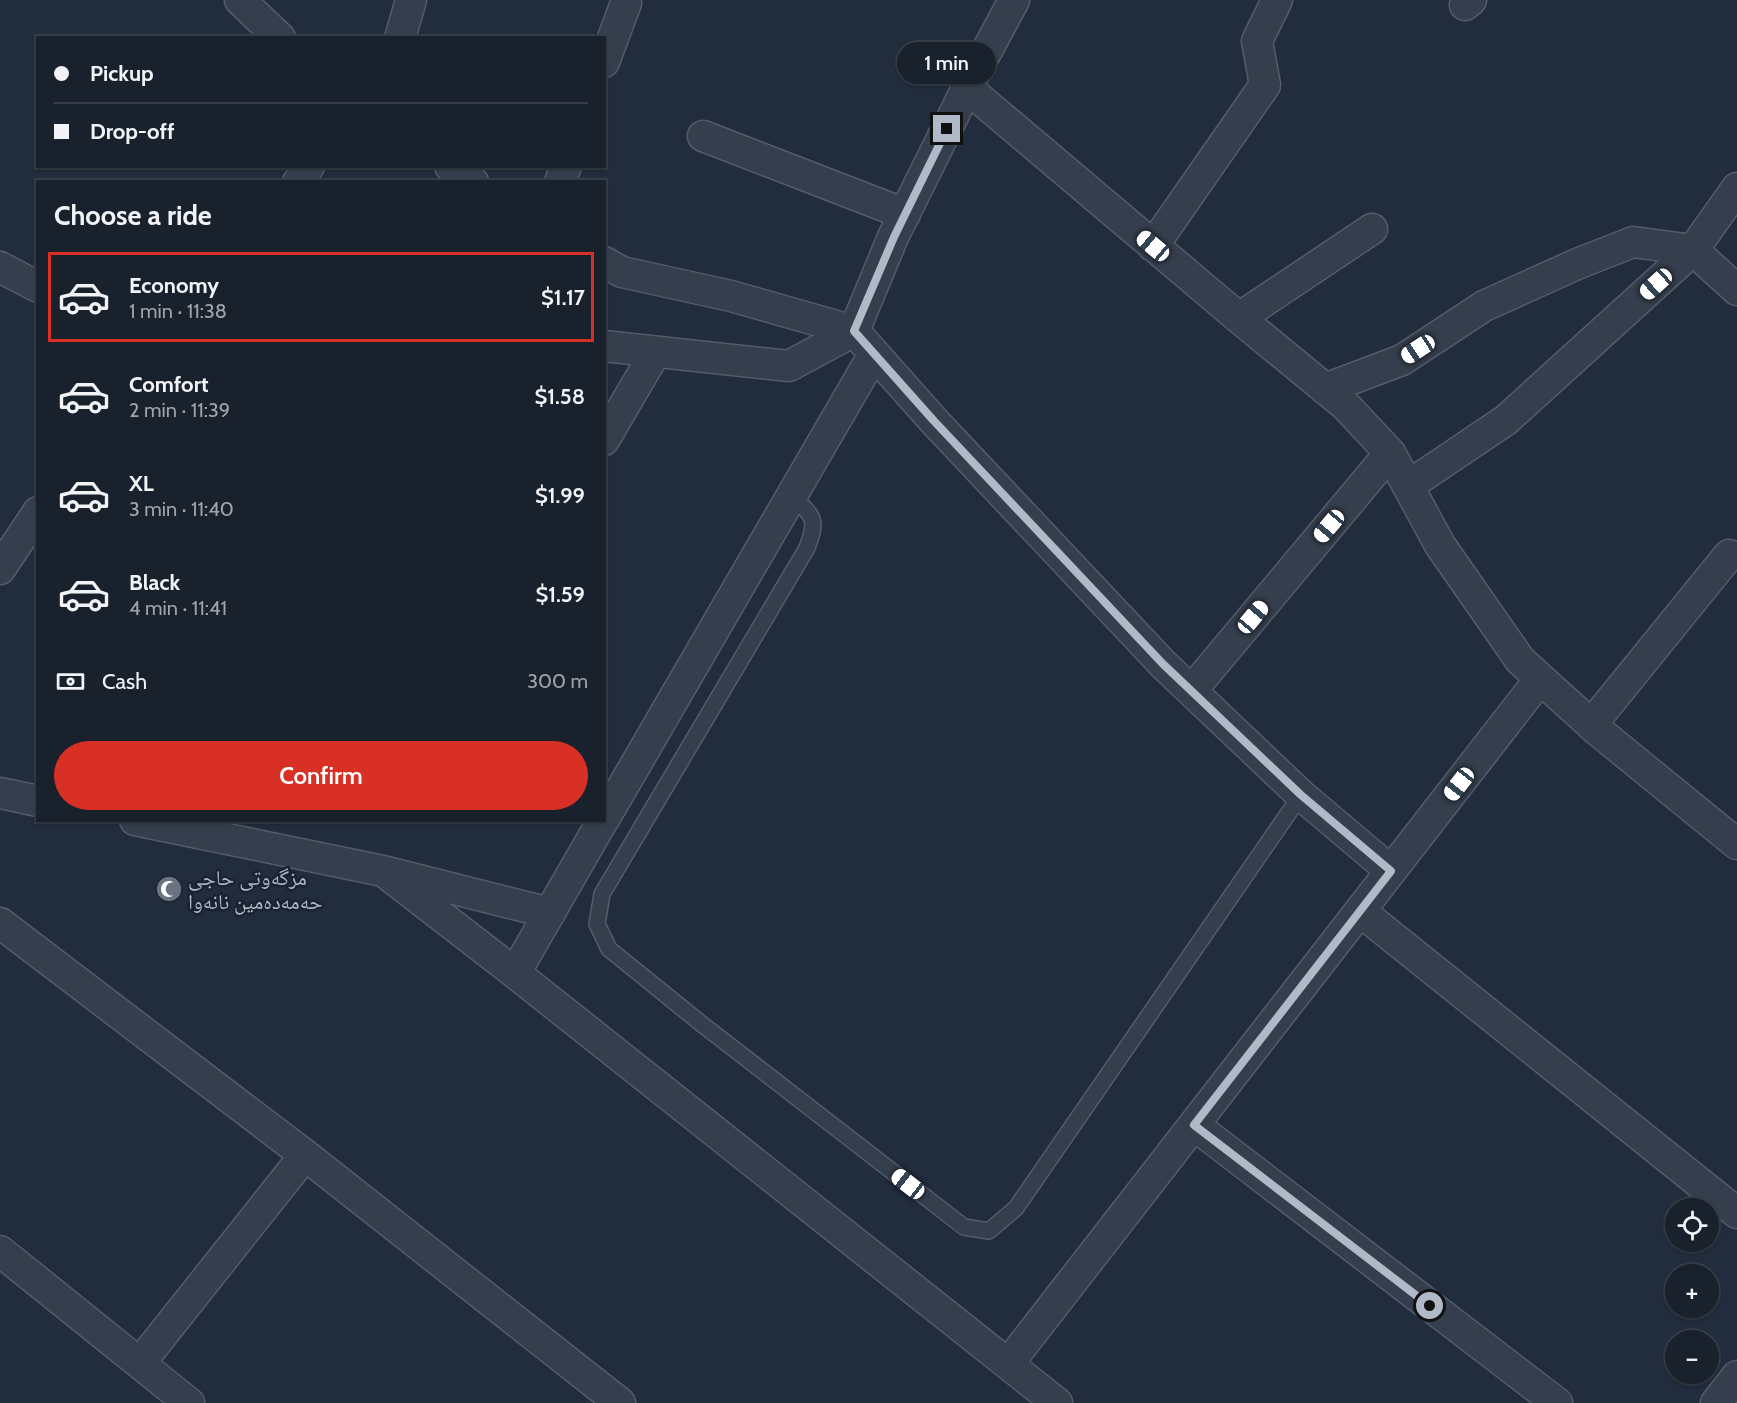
<!DOCTYPE html>
<html lang="en">
<head>
<meta charset="utf-8">
<style>
	body { margin:0; font-family:Cabin,"Noto Naskh Arabic",sans-serif; background:#222935; color:#f1f3f6; height:100vh; display:flex; flex-direction:column; font-size:22px; white-space:nowrap }
	* { box-sizing:border-box; margin:0 }
	p { font-size:20px; color:#9fa3aa }
	.icon { flex:none; width:33px; height:33px; fill:none; stroke:currentColor; stroke-width:2; stroke-linecap:round; stroke-linejoin:round }
	.map { position:relative; flex:1; overflow:hidden }
	.panel { position:absolute; left:36px; top:180px; width:570px; height:642px; display:flex; flex-direction:column; background:#19212d; border-radius:0px; box-shadow:0 2px 4px #0004,0 0 0 2px #373e49 }
	.panel>* { flex:none }
	.top-card { position:absolute; left:36px; top:36px; width:570px; height:132px; border-radius:0px; box-shadow:0 2px 4px #0004,0 0 0 2px #373e49; display:grid; align-content:center; height:132px; padding:0 18px; background:#19212d }
	.buttons { position:absolute; left:1665px; top:1198px; display:grid; gap:12px }
	.buttons a { display:grid; place-items:center; width:54px; height:54px; border-radius:50%; background:#19212d; box-shadow:0 2px 4px #0004,0 0 0 2px #373e49; font-size:30px }
	.end { position:absolute; width:27px; height:27px; margin:-14px; border:8px solid #b0b9c8; background:#111; box-shadow:0 0 0 3px #111 }
	.from { border-radius:50% }
	.bubble { position:absolute; height:42px; border-radius:21px; background:#19212d; box-shadow:0 2px 4px #0004,0 0 0 2px #373e49; font-size:20px; font-weight:600; line-height:42px; text-align:center }
	.car { position:absolute; width:18px; height:36px; margin:-18px -9px; border-radius:8px; box-shadow:0 0 4px 2px #0007; background:linear-gradient(#fff 24%,#345 0 40%,#fff 0 76%,#345 0 86%,#fff 0) }
	.top-card b { display:flex; align-items:center; gap:21px; height:57px; font-size:22px }
	.top-card b+b { border-top:2px solid #373e49 }
	.top-card i { width:15px; height:15px; background:#f1f3f6 }
	ul { padding:0; list-style:none }
	li { display:flex; align-items:center; gap:18px; height:90px; margin:0 12px 9px; padding:0 6px; border:3px solid transparent; border-radius:0px }
	li div { flex:1 }
	li b { display:block; font-size:22px }
	li em { font-style:normal; font-weight:600 }
	li.selected { border-color:#d93025 }
	li>.icon { width:54px; height:54px; stroke-width:1.5 }
	h2 { padding:0 18px; font-size:27px; line-height:72px }
	.pay { display:flex; align-items:center; gap:15px; height:66px; padding:0 18px; font-size:22px }
	.pay p { margin-inline-start:auto }
	.cta { display:flex; gap:12px; margin-top:auto; padding:12px 18px }
	.cta a { flex:1; height:69px; border-radius:36px; background:#d93025; color:#fff; font-size:24px; font-weight:600; line-height:69px; text-align:center }
	.map>svg:first-child { display:block }
	.lines { fill:none; stroke-linecap:round; stroke-linejoin:round }
	.lane-casing { stroke:#535c6a; stroke-width:18 }
	.street-casing { stroke:#535c6a; stroke-width:33 }
	.lane { stroke:#353e4c; stroke-width:15 }
	.street { stroke:#353e4c; stroke-width:30 }
	.route { stroke:#b0b9c8; stroke-width:8 }
	.labels { text-anchor:middle; dominant-baseline:central; stroke-width:5; stroke-linejoin:round; paint-order:stroke }
	.poi-label { font-size:21px; fill:#b0b9c8; stroke:#1a2331; text-anchor:start }
</style>
</head>
<body>
<div class="map">
<svg width="1737" height="1403" viewBox="0 0 1737 1403">
	<rect width="100%" height="100%" fill="#212c3c"/>
	<g class="lines">
		<!-- lane casing -->
		<g class="lane-casing">
			<path id="lane" d="M 792,496 C 814,517 818,518 807,548 L 602,894 L 597,924 L 609,949 L 703,1025 L 964,1227 L 989,1231 L 1016,1208 L 1301,795"/>
		</g>
		<!-- street casing -->
		<g class="street-casing">
			<path id="street" d="M 240,0 L 280,38
				M 1465,5 L 1471,0
				M 400,38 L 411,0
				M 604,62 L 626,3
				M 967,88 L 1239,318 L 1345,405 L 1390,453 L 1440,545 L 1520,660 L 1597,730 L 1737,844
				M 703,136 L 905,214
				M 450,166 L 473,182
				M 298,182 L 309,166
				M 560,182 L 566,166
				M 1153,246 L 1265,85 L 1257,41 L 1277,0
				M 604,262 L 622,272 L 731,296 L 854,331 L 934,421 L 1163,664 L 1301,795 L 1391,871
				M 0,267 L 38,287
				M 1239,318 L 1372,229
				M 604,346 L 789,366 L 854,331 L 893,237 L 967,88 L 1014,0
				M 1325,389 L 1402,360 L 1484,306 L 1577,264 L 1633,242 L 1693,250 L 1737,290
				M 604,440 L 655,353
				M 1408,486 L 1506,420 L 1693,250 L 1737,188
				M 0,569 L 38,512
				M 1192,690 L 1390,453
				M 1591,725 L 1729,555
				M 0,793 L 38,801
				M 604,819 L 874,354
				M 135,820 L 383,871 L 550,913
				M 383,871 L 515,973 L 1057,1403
				M 1360,911 L 1737,1213
				M 0,923 L 305,1155 L 620,1403
				M 515,973 L 603,820
				M 1194,1125 L 1557,1403
				M 0,1251 L 189,1403
				M 140,1363 L 305,1155
				M 1008,1364 L 1540,679
				M 1716,1403 L 1737,1376"/>
		</g>
		<!-- lane -->
		<use href="#lane" class="lane"/>
		<!-- street -->
		<use href="#street" class="street"/>
	</g>
	<g class="lines">
		<!-- route -->
		<path class="route" d="M 947,129 L 894,237 L 854,331 L 934,421 L 1163,664 L 1301,795 L 1391,871 L 1194,1125 L 1430,1306"/>
	</g>
	<!-- icons -->
	<defs>
		<g id="mosque-disc" transform="scale(1.35)"><circle r="9.5" fill="#6b7280" stroke="#1a2331"/><path d="M3.5-4.9A6 6 0 1 0 3.5 4.9A5 5 0 1 1 3.5-4.9Z" fill="#fff"/></g>
	</defs>
	<g fill-rule="evenodd">
		<use href="#mosque-disc" x="169" y="889"/>
	</g>
	<g class="labels">
		<!-- poi labels -->
		<g class="poi-label">
			<text x="188" y="877">مزگەوتی حاجی<tspan x="188" dy="24">حەمەدەمین نانەوا</tspan></text>
		</g>
	</g>
</svg>
<div class="buttons">
<a><svg class="icon" aria-label="locate" viewBox="0 0 24 24"><circle cx="12" cy="12" r="6"/><path d="M12 2v4M12 18v4M2 12h4M18 12h4"/></svg></a>
<a>+</a>
<a>−</a>
</div>
<i class="end from" style="left:1430px;top:1306px"></i>
<i class="end" style="left:947px;top:129px"></i>
<div class="bubble" style="left:897px;top:42px;width:99px">1 min</div>
<i class="car" style="left:1153px;top:246px;rotate:310deg"></i>
<i class="car" style="left:1656px;top:284px;rotate:228deg"></i>
<i class="car" style="left:1418px;top:349px;rotate:237deg"></i>
<i class="car" style="left:1329px;top:526px;rotate:220deg"></i>
<i class="car" style="left:1253px;top:617px;rotate:40deg"></i>
<i class="car" style="left:1459px;top:784px;rotate:218deg"></i>
<i class="car" style="left:908px;top:1184px;rotate:308deg"></i>
<div class="top-card">
<b><i class="from"></i>Pickup</b>
<b><i></i>Drop-off</b>
</div>
<section class="panel">
<h2>Choose a ride</h2>
<ul>
<li class="selected"><svg class="icon" aria-label="car" viewBox="0 0 24 24"><path d="M5 17H2v-5l4-1 3-4h7l3 4 3 1v5h-3M9 17h6M6 11h13"/><circle cx="7" cy="17" r="2"/><circle cx="17" cy="17" r="2"/></svg><div><b>Economy</b><p>1 min · 11:38</p></div><em>$1.17</em></li>
<li><svg class="icon" aria-label="car" viewBox="0 0 24 24"><path d="M5 17H2v-5l4-1 3-4h7l3 4 3 1v5h-3M9 17h6M6 11h13"/><circle cx="7" cy="17" r="2"/><circle cx="17" cy="17" r="2"/></svg><div><b>Comfort</b><p>2 min · 11:39</p></div><em>$1.58</em></li>
<li><svg class="icon" aria-label="car" viewBox="0 0 24 24"><path d="M5 17H2v-5l4-1 3-4h7l3 4 3 1v5h-3M9 17h6M6 11h13"/><circle cx="7" cy="17" r="2"/><circle cx="17" cy="17" r="2"/></svg><div><b>XL</b><p>3 min · 11:40</p></div><em>$1.99</em></li>
<li><svg class="icon" aria-label="car" viewBox="0 0 24 24"><path d="M5 17H2v-5l4-1 3-4h7l3 4 3 1v5h-3M9 17h6M6 11h13"/><circle cx="7" cy="17" r="2"/><circle cx="17" cy="17" r="2"/></svg><div><b>Black</b><p>4 min · 11:41</p></div><em>$1.59</em></li>
</ul>
<div class="pay"><svg class="icon" aria-label="cash" viewBox="0 0 24 24"><path d="M3 7h18v10H3z"/><circle cx="12" cy="12" r="2"/></svg>Cash<p>300 m</p></div>
<div class="cta"><a>Confirm</a></div>
</section>
</div>
</body>
</html>
